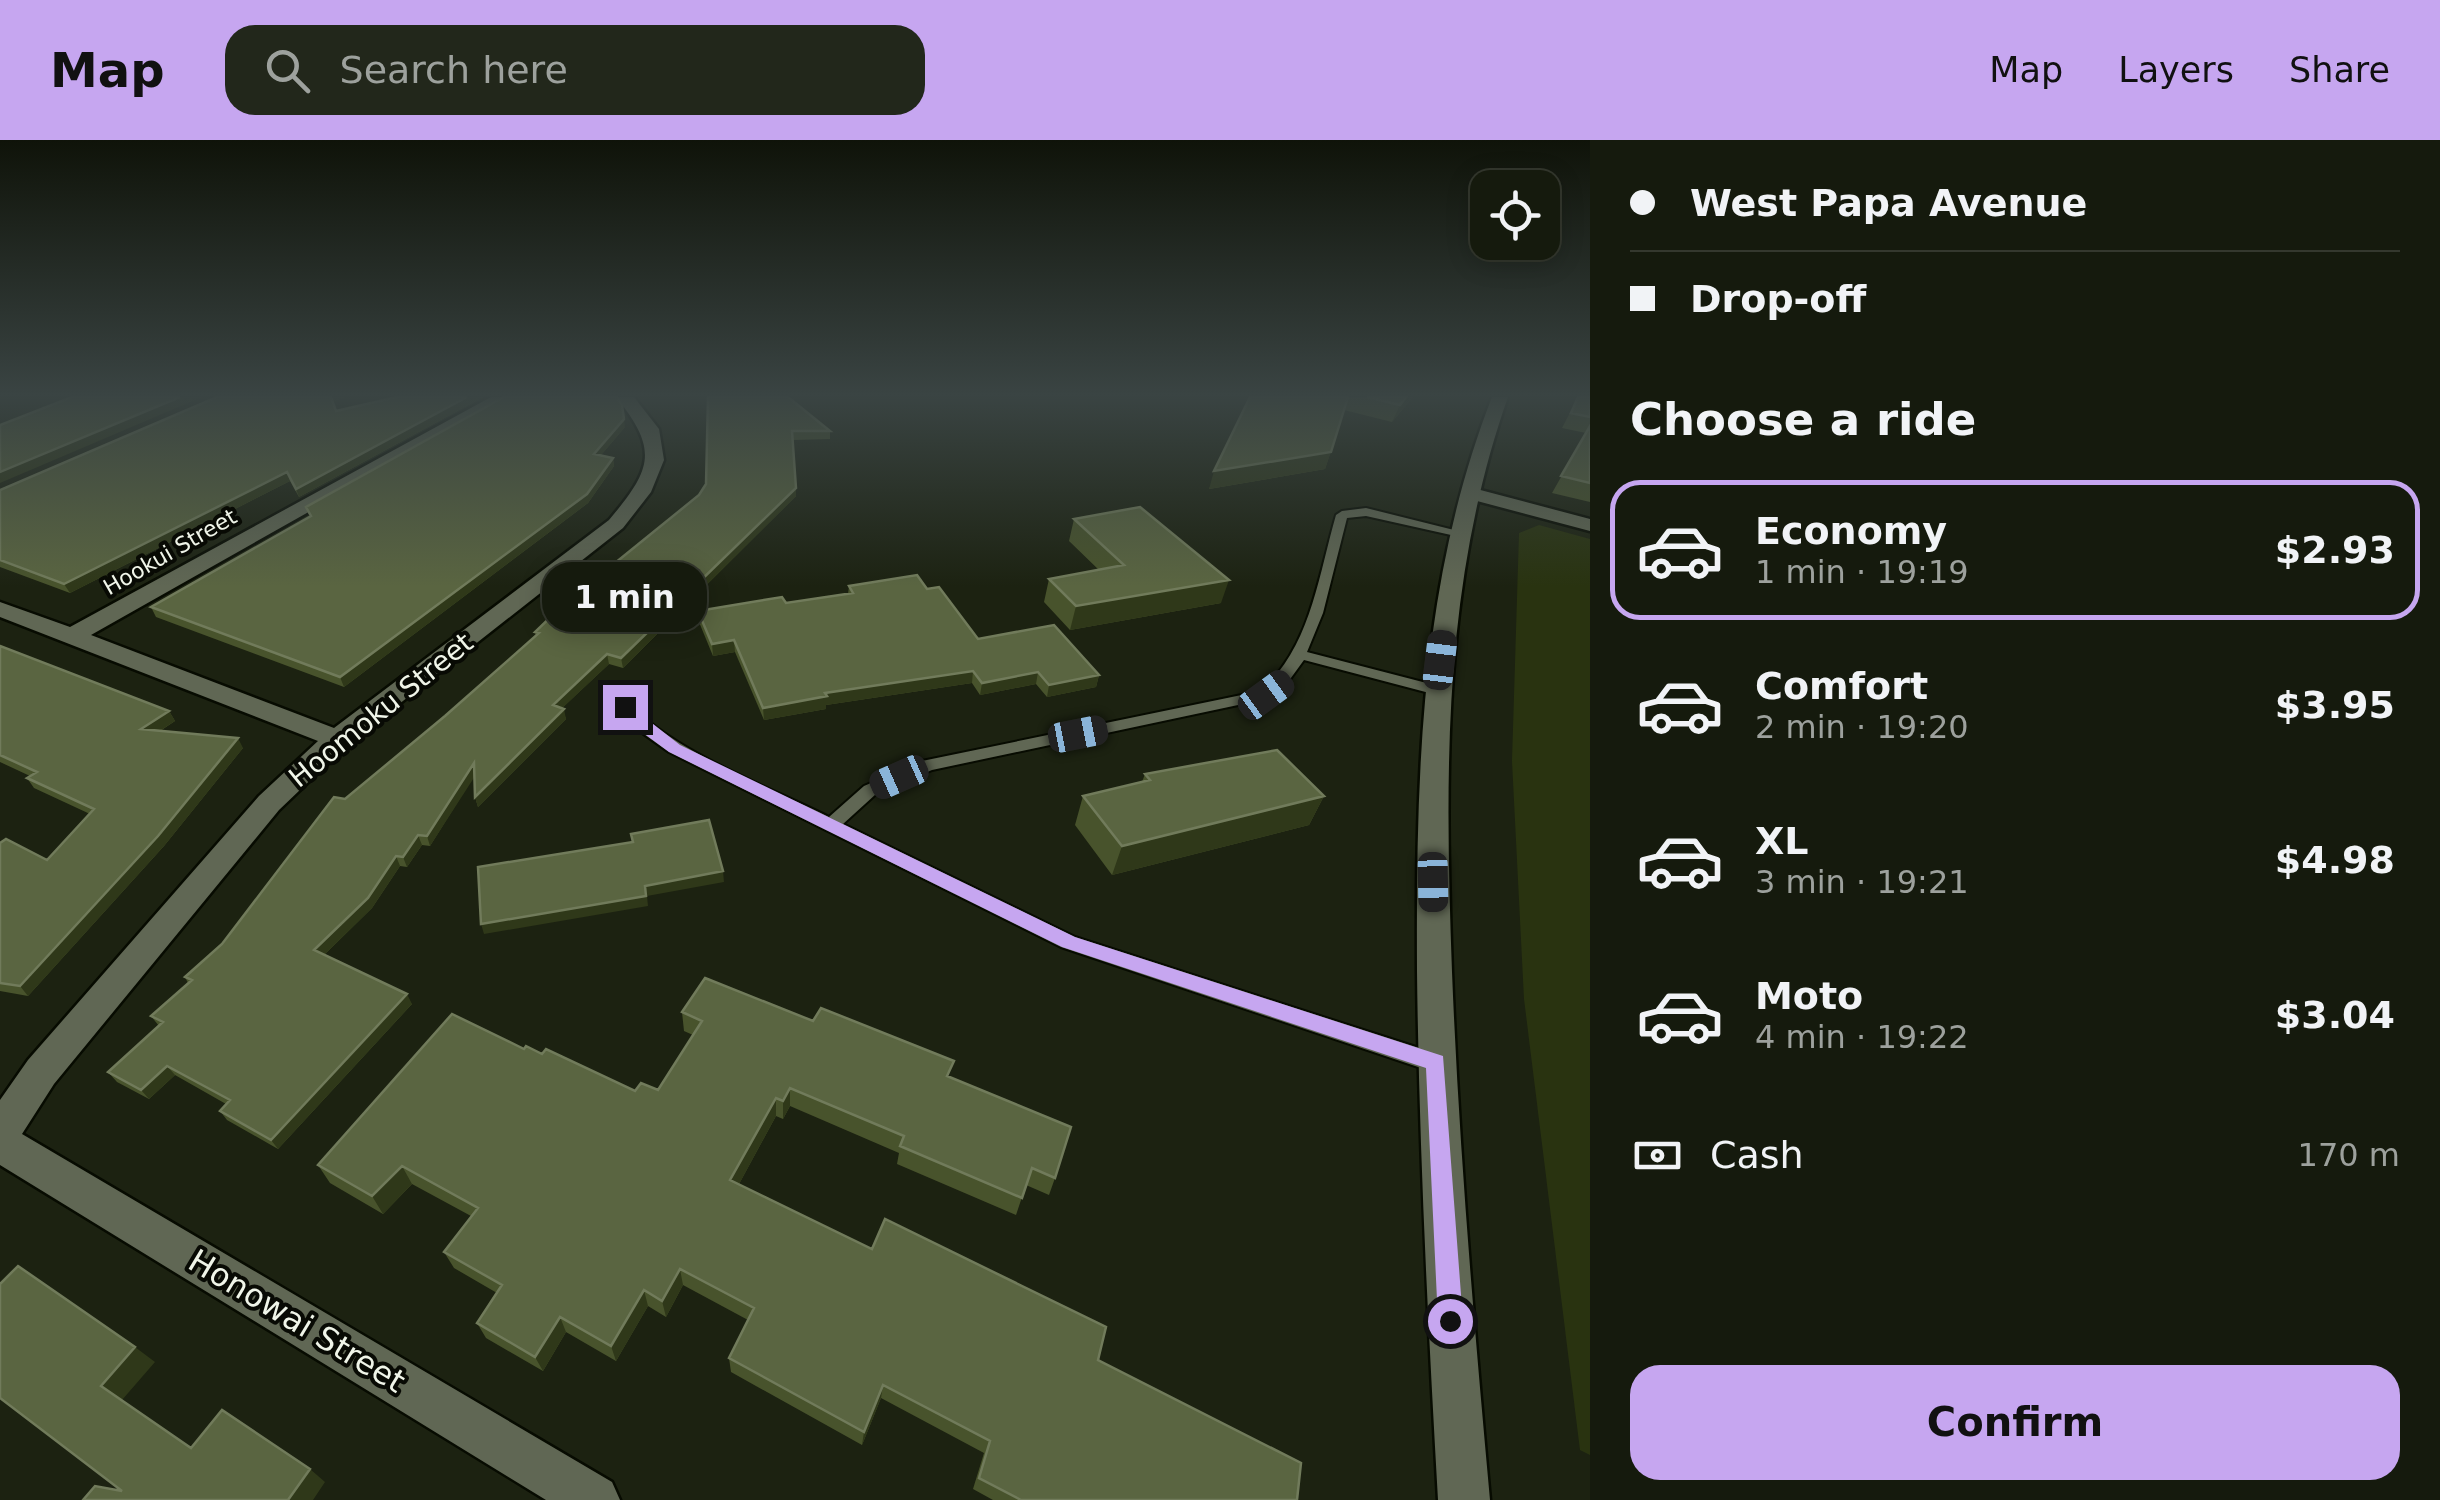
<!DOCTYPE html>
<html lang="en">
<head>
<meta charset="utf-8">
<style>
	body { margin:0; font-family:"DejaVu Sans",sans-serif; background:#22271b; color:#f1f3f6; height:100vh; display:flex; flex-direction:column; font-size:38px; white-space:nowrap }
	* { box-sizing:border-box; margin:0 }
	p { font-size:32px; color:#9da19d }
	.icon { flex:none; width:55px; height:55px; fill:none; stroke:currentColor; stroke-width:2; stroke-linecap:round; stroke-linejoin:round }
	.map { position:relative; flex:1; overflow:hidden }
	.sheet { display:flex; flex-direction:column; background:#151a0d; width:850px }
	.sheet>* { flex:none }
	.top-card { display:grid; align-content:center; height:220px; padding:0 40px; background:#151a0d }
	.buttons { position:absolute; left:1470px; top:30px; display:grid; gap:20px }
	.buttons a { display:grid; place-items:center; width:90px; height:90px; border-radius:20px; background:#151a0d; box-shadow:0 5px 25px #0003,0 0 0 2px #34382e; font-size:50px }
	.end { position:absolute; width:45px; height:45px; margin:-22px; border:12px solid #c6a6f0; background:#111; box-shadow:0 0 0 5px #111 }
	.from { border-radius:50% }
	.bubble { position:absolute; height:70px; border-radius:30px; background:#151a0d; box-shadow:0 5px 25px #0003,0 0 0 2px #34382e; font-size:32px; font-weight:800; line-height:70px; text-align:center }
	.car { position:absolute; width:30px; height:60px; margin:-30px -15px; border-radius:12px; box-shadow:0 0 8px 2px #0007; background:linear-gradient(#222 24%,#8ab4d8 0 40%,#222 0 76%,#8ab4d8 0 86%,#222 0) }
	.top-card b { display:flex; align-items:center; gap:35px; height:95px; font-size:38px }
	.top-card b+b { border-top:2px solid #34382e }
	.top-card i { width:25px; height:25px; background:#f1f3f6 }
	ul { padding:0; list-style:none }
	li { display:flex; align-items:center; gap:30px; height:140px; margin:0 20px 15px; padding:0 20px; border:5px solid transparent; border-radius:30px }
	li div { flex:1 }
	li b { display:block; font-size:38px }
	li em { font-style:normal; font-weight:800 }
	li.active { border-color:#c6a6f0 }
	li>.icon { width:90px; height:90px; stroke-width:1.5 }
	h2 { padding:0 40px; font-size:45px; line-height:120px }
	.pay { display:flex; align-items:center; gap:25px; height:110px; padding:0 40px; font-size:38px }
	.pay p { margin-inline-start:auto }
	.cta { display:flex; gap:20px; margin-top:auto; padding:20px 40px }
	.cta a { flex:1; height:115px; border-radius:30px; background:#c6a6f0; color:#111; font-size:40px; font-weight:800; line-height:115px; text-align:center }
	header { display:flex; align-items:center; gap:60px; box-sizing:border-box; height:140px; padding:0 50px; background:#c6a6f0; color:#111 }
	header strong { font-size:48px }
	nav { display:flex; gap:55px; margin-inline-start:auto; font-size:35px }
	.search { width:700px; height:90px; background:#22271b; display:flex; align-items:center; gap:25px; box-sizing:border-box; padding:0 35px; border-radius:30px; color:#9da19d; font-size:38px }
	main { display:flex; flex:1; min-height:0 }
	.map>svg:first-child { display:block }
	.green { fill:#293310 }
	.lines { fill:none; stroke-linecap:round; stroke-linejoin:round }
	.lane-casing { stroke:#070b01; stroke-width:4 }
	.street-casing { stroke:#070b01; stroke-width:5 }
	.secondary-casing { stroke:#070b01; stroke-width:5 }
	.lane { fill:#606754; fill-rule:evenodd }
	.street { fill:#606754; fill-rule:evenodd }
	.secondary { fill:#606754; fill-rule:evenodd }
	.wall { fill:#48532c }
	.shaded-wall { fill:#2f3819 }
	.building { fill:#5a6541; stroke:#717b5b; stroke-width:2.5 }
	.route { fill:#c6a6f0 }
	.labels { text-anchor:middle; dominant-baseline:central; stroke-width:8; stroke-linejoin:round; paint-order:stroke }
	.far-street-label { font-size:22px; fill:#f0f5e9; stroke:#080a04 }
	.street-label { font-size:28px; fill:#f0f5e9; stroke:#080a04 }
	.near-street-label { font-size:32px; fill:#f0f5e9; stroke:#080a04 }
</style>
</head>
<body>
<header>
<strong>Map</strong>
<div class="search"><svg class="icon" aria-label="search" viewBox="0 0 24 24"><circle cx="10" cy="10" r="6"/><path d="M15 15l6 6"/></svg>Search here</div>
<nav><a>Map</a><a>Layers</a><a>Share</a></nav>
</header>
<main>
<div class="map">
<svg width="1590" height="1360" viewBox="0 0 1590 1360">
	<rect width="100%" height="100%" fill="#1c2211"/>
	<!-- green -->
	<path class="green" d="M 1539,385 L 1590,399 L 1590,1315 L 1580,1310 L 1524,859 L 1512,621 L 1519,393 Z"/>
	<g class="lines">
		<!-- lane casing -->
		<g class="lane-casing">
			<path id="lane" d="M 1366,368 L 1466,393 L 1460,397 L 1366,376 L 1347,378 L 1323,473 L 1307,512 L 1442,547 L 1445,550 L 1442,553 L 1437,555 L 1304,520 L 1288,542 L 1271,558 L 932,630 L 876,654 L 843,684 L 1075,797 L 1444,916 L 1447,923 L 1444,930 L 1436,933 L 1061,807 L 669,612 L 634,587 L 617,567 L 620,564 L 630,564 C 674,612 769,647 829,677 L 864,646 L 922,621 L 1261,551 C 1311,506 1318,437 1336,375 L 1342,371 Z"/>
		</g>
		<!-- street casing -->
		<g class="street-casing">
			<path id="street" d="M 491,257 L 512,257 L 91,495 L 334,588 L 609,380 C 652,329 659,310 616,257 L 634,257 L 659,289 L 664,320 L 651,352 L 623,388 L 347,605 L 279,670 L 54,944 L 22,994 L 612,1342 L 620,1360 L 546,1360 L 0,1025 L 0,960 L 28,920 L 259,656 L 318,601 L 0,477 L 0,462 L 70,487 Z
				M 1469,347 L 1590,379 L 1590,391 L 1462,357 L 1462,349 Z"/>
		</g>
		<!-- secondary casing -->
		<g class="secondary-casing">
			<path id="secondary" d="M 1492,257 L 1508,257 C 1442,444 1445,636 1452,832 C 1459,1008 1474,1184 1490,1360 L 1438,1360 C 1428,1184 1419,1007 1417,831 C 1416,634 1420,442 1492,257 Z"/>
		</g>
		<!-- lane -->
		<use href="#lane" class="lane"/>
		<!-- street -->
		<use href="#street" class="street"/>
		<!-- secondary -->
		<use href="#secondary" class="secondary"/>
	</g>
	<!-- wall -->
	<path class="wall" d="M 397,257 L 483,257 L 299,357 L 290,341 L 70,453 L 0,427 L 0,350 L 333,262 L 336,271 Z
		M 708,257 L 830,291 L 830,299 L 793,300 L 796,356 L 623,528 L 609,524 L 562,568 L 566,579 L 478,667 L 475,657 L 474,636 L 430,706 L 422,705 L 407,727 L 400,726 L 372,768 L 324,815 L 412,864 L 278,1009 L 227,980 L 220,971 L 226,964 L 175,935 L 149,959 L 117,942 L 108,932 L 159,886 L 151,876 L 188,843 L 185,837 L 222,804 L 345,659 L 445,576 L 536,496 L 535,492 L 699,355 L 706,344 Z
		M 1250,257 L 1413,257 L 1392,282 L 1344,270 L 1325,329 L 1209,349 Z
		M 1578,257 L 1590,257 L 1590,362 L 1552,353 L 1586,293 L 1562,288 Z
		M 625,287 L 601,315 L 613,318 L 614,326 L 588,363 L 344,547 L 156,477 L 151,467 L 310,377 L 306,367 Z
		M 1074,379 L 1221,463 L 1070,490 L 1044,462 L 1049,439 L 1099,430 L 1069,401 Z
		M 849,446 L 927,449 L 978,499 L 1099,535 L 1096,547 L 1047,557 L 1036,544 L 980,555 L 972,543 L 826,565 L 826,569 L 764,580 L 735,512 L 713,516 L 699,482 L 698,471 L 786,463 L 848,454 Z
		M 0,506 L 169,571 L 175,581 L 160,591 L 243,608 L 164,706 L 28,856 L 0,851 L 0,703 L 47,720 L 90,674 L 34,648 L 27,638 L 30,636 L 0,622 Z
		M 1145,634 L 1324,656 L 1309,685 L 1112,735 L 1075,685 L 1083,656 L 1142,642 Z
		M 682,872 L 950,938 L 1055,1038 L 1049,1055 L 1026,1045 L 1016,1075 L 897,1024 L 899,1013 L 790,966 L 783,979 L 776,976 L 739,1044 L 1098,1220 L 1297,1360 L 993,1360 L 973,1349 L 984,1313 L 881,1258 L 862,1305 L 731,1232 L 729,1218 L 748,1180 L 683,1145 L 666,1177 L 648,1166 L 616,1221 L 566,1192 L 543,1231 L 486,1198 L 477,1183 L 497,1153 L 454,1128 L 444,1112 L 471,1076 L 412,1044 L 383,1074 L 330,1043 L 318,1025 L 524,909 L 542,914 L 635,951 L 658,950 L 693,895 L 684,891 Z"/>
	<!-- shaded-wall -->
	<path class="shaded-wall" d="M 180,257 L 202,257 L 0,343 L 0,332 Z
		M 331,257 L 345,257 L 333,262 Z
		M 467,257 L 483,257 L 299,357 L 296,349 Z
		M 1406,257 L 1413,257 L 1392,282 L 1400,265 Z
		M 624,279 L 625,287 L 595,322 L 594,314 Z
		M 1331,312 L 1325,329 L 1209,349 L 1214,331 Z
		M 613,318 L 614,326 L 588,363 L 344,547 L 340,537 Z
		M 287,332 L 290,341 L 70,453 L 64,444 Z
		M 796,348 L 796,356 L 623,528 L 621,518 Z
		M 1229,440 L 1221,463 L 1070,490 L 1076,466 Z
		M 734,500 L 735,512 L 713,516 L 712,504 Z
		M 607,514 L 609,524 L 555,575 L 553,565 Z
		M 973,531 L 972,543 L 826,565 L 826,569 L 764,580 L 763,568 L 825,553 Z
		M 1038,532 L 1036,544 L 980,555 L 982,543 Z
		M 1099,535 L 1096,547 L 1047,557 L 1049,545 Z
		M 564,569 L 566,579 L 478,667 L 475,657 Z
		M 169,571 L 175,581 L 147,599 L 141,589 Z
		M 238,598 L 243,608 L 164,706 L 28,856 L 20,846 Z
		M 474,623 L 477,633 L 430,706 L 427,696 Z
		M 1324,656 L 1309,685 L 1112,735 L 1122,706 Z
		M 418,695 L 422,705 L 407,727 L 403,717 Z
		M 396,716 L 400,726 L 372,768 L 319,820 L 314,810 Z
		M 723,731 L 724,742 L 647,756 L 648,766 L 484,794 L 481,784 L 645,746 Z
		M 407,854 L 412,864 L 278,1009 L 271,1000 Z
		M 167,926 L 175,935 L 149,959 L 141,950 Z
		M 790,948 L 790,966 L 783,979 L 783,961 Z
		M 776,958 L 776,976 L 732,1057 L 730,1040 Z
		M 402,1026 L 412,1044 L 383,1074 L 372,1056 Z
		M 680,1129 L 683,1145 L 666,1177 L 662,1161 Z
		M 644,1150 L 648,1166 L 616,1221 L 611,1206 Z
		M 560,1177 L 566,1192 L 543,1231 L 535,1217 Z
		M 135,1207 L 155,1222 L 122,1260 L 101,1246 Z
		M 883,1245 L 881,1258 L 862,1305 L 864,1292 Z
		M 310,1329 L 325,1342 L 313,1360 L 288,1360 Z"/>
	<!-- building -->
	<path class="building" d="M 72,257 L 180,257 L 0,332 L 0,285 Z
		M 217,257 L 331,257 L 336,271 L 397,257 L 467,257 L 296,349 L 287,332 L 64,444 L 0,420 L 0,350 Z
		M 504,257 L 617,257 L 622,265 L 624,279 L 594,314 L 613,318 L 587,354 L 340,537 L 151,467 L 311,376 L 306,367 Z
		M 708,257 L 788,257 L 830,291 L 792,291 L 796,348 L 621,518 L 607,514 L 553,565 L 564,569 L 475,657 L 474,623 L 427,696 L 418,695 L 403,717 L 396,716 L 368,758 L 314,810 L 407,854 L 271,1000 L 220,971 L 230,960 L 167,926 L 141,950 L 108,932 L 163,882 L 151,876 L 192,840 L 185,837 L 222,804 L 334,657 L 345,659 L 445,576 L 539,493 L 535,492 L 562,466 L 699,355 L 706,344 Z
		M 1250,257 L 1348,257 L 1331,312 L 1214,331 Z
		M 1367,257 L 1406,257 L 1400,265 Z
		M 1578,257 L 1590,257 L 1590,277 L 1571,273 Z
		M 1590,286 L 1590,343 L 1561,336 Z
		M 1140,367 L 1229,440 L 1076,466 L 1049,439 L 1124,425 L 1074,379 Z
		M 917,435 L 927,449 L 939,447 L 978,499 L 1054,485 L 1099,535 L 1049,545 L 1038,532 L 982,543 L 973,531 L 825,553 L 827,556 L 763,568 L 734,500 L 712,504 L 698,471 L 782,457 L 786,463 L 853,453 L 849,446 Z
		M 0,506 L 169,571 L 141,589 L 238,598 L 158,696 L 20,846 L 0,843 L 0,703 L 6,699 L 47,720 L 94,669 L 27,638 L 37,632 L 0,615 Z
		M 1277,610 L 1324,656 L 1122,706 L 1083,656 L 1150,640 L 1145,634 Z
		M 709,680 L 723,731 L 645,746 L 646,756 L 481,784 L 478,727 L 633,702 L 631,694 Z
		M 705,838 L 813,881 L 821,868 L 954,921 L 947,936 L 1071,987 L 1055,1038 L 1032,1028 L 1022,1058 L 900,1006 L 904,996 L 790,948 L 783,961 L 776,958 L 730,1040 L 872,1109 L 885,1079 L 1106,1187 L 1098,1220 L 1301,1323 L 1297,1360 L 1021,1360 L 979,1338 L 990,1301 L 883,1245 L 864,1292 L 729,1218 L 754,1168 L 680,1129 L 662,1161 L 644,1150 L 611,1206 L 560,1177 L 535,1217 L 477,1183 L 502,1145 L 444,1112 L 478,1068 L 402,1026 L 372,1056 L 318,1025 L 452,874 L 524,909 L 526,906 L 542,914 L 546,909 L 635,951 L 641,943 L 658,950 L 702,881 L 682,872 Z
		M 18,1126 L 135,1207 L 101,1246 L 191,1308 L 222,1270 L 310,1329 L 288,1360 L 83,1360 L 95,1346 L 122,1351 L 0,1258 L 0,1144 Z"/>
	<!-- sky -->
	<linearGradient id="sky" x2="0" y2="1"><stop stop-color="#0f1309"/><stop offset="0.57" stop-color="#3a4443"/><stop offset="1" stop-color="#3a4443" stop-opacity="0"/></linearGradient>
	<rect width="1590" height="447" fill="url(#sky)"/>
	<!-- route -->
	<path class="route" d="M 625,562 L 680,605 L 1075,797 L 1443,916 L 1463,1181 L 1459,1190 L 1450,1194 L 1442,1190 L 1438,1181 L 1426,928 L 1062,807 L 669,612 L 635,587 L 618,567 Z"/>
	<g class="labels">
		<!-- far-street labels -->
		<g class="far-street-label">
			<text transform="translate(170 412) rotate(-30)">Hookui Street</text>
		</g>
		<!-- street labels -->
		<g class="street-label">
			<text transform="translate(381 570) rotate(-39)">Hoomoku Street</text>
		</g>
		<!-- near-street labels -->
		<g class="near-street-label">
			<text transform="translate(297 1181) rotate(31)">Honowai Street</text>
		</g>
	</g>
</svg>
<div class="buttons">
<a><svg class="icon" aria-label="locate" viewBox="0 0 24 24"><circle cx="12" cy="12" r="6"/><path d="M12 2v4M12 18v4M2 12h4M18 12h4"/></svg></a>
</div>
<i class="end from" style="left:1450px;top:1181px"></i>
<i class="end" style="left:625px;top:567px"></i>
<div class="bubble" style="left:542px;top:422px;width:165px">1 min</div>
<i class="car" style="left:1440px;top:520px;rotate:7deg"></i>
<i class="car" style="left:1266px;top:555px;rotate:54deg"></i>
<i class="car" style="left:1078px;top:594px;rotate:79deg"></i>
<i class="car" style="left:899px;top:637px;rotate:246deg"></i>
<i class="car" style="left:1433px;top:742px;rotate:179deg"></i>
</div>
<section class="sheet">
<div class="top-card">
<b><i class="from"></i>West Papa Avenue</b>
<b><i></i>Drop-off</b>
</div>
<h2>Choose a ride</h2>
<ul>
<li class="active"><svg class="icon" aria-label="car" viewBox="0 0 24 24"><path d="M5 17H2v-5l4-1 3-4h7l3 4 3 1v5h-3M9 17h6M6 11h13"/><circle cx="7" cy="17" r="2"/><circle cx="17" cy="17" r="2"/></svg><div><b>Economy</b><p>1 min · 19:19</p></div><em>$2.93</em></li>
<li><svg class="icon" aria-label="car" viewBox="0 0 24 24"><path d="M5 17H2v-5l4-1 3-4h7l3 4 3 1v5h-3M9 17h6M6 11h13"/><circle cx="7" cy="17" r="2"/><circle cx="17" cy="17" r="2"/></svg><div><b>Comfort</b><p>2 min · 19:20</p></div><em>$3.95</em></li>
<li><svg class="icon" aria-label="car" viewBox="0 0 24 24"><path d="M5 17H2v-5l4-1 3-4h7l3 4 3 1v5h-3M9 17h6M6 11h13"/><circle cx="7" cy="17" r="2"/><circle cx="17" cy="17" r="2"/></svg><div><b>XL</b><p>3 min · 19:21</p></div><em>$4.98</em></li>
<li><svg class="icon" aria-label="car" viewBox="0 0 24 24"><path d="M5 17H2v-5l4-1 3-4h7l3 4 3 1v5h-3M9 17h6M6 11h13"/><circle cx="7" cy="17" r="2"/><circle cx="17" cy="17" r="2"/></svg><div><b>Moto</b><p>4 min · 19:22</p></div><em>$3.04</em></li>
</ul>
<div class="pay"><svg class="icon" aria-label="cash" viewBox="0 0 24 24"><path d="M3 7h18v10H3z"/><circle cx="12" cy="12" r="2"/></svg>Cash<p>170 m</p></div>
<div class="cta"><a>Confirm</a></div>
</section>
</main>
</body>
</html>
